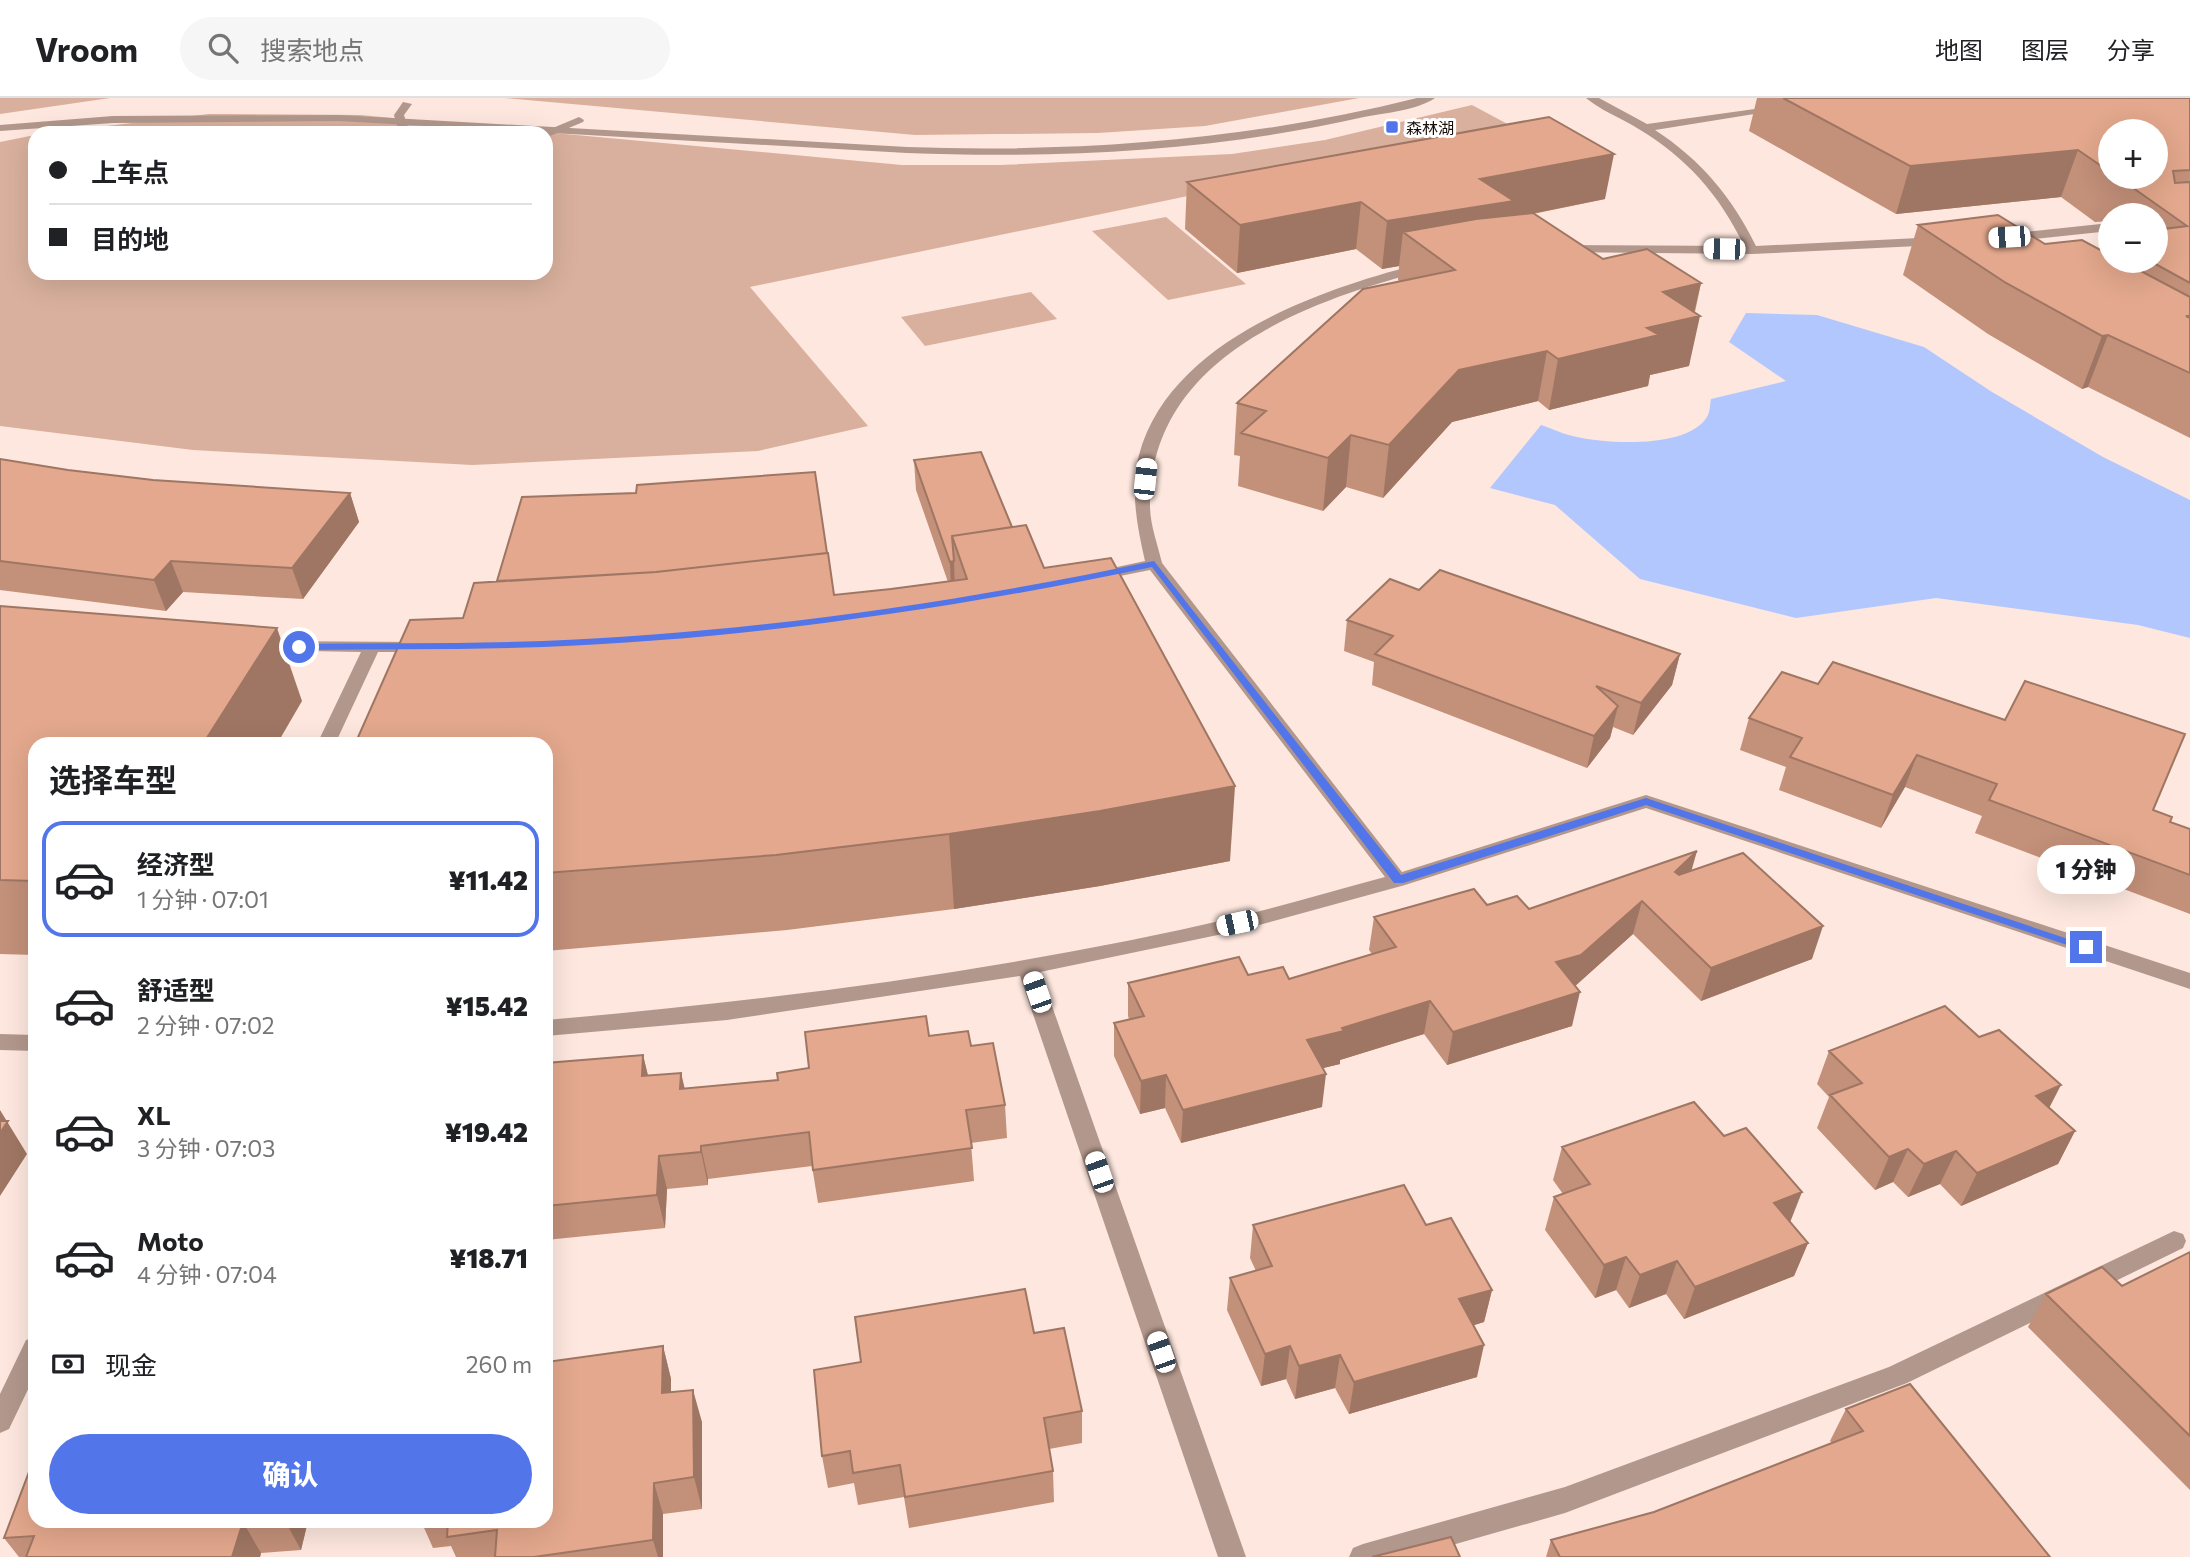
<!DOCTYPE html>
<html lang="zh">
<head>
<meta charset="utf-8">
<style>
	body { margin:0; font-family:Commissioner,"Noto Sans SC",sans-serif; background:#f6f6f6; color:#202124; height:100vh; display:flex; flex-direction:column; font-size:26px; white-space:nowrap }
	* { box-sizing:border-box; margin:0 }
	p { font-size:23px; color:#757577 }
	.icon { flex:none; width:38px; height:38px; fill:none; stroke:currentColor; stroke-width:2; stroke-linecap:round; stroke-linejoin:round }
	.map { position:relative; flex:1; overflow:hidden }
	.panel { position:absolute; left:28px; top:639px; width:525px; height:791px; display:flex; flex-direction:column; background:#fff; border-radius:21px; box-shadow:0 7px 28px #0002 }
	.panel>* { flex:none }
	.guide { position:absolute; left:28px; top:28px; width:525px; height:154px; border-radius:21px; box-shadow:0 7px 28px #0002; display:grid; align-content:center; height:154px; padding:0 21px; background:#fff }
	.controls { position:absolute; left:2098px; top:21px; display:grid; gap:14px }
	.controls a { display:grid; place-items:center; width:70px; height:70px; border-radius:50%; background:#fff; box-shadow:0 7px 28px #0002; font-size:35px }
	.end { position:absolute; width:32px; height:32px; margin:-16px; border:9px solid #5275e9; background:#fff; box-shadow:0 0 0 4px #fff }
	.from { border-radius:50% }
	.bubble { position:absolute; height:49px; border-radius:24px; background:#fff; box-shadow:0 7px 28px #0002; font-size:23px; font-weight:800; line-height:49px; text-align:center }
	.car { position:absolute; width:21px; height:42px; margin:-21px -10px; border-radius:9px; box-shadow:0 0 5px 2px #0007; background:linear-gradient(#fff 24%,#345 0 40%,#fff 0 76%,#345 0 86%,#fff 0) }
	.guide b { display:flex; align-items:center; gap:24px; height:66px; font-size:26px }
	.guide b+b { border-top:2px solid #e0e0e0 }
	.guide i { width:18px; height:18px; background:#202124 }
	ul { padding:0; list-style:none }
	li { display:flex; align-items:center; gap:21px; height:116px; margin:0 14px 10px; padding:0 7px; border:4px solid transparent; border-radius:21px }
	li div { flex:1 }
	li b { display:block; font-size:26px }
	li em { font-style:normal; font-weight:800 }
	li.current { border-color:#5275e9 }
	li>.icon { width:63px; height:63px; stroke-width:1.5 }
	h2 { padding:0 21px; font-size:32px; line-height:84px }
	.pay { display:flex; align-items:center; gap:18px; height:77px; padding:0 21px; font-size:26px }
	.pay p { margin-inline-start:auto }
	.action { display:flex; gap:14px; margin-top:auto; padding:14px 21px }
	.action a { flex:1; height:80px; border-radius:42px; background:#5275e9; color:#fff; font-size:28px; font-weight:800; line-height:80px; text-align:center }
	header { display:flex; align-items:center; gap:42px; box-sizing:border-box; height:98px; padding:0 35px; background:#fff; border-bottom:2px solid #e0e0e0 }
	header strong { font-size:33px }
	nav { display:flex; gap:38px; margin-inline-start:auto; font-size:24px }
	.search { width:490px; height:63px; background:#f6f6f6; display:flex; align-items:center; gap:18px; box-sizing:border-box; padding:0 24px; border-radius:38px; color:#757577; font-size:26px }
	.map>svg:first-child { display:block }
	.green { fill:#d9b09d }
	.water { fill:#b2c7fd }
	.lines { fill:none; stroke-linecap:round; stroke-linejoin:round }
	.service { fill:#b2978c; fill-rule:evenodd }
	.minor { fill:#b2978c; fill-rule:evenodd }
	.wall { fill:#c39079; fill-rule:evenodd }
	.shaded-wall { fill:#9f7663 }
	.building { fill:#e3a88d; stroke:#9f7663; stroke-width:2 }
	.route { fill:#5275e9 }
	.poi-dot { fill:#5275e9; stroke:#fff; stroke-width:2.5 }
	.labels { text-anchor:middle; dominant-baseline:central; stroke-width:6; stroke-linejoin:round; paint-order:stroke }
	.far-poi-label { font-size:16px; fill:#170e0a; stroke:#fff; text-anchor:start }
</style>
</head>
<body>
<header>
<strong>Vroom</strong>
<div class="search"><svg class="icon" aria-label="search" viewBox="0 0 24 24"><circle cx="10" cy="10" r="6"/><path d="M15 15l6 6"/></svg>搜索地点</div>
<nav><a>地图</a><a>图层</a><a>分享</a></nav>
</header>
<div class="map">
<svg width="2190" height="1459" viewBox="0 0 2190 1459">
	<rect width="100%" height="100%" fill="#fde7de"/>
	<!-- green -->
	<path class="green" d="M 0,0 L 110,0 L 0,16 Z
		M 505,0 L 1359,0 L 1205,28 L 1098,35 L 915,37 Z
		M 1472,7 L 1515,30 L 750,189 L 868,328 L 758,353 L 472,367 L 193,352 L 0,328 L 0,44 L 35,37 L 35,175 L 546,175 L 546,35 L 47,35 L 209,16 L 360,17 L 902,67 L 1000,67 L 1232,56 L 1325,42 Z
		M 1166,119 L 1246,186 L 1168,202 L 1092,133 Z
		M 1031,194 L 1057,221 L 925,248 L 901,219 Z"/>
	<!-- water -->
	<path class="water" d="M 1746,215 L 1817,217 L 1924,249 L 1992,294 L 2103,359 L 2190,402 L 2190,540 L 2138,527 L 1936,500 L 1796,520 L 1640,481 L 1555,407 L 1490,390 L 1541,327 C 1553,331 1565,337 1577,339 C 1608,346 1691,351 1708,317 C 1710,313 1710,306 1711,301 L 1786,283 L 1729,244 Z"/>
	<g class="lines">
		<!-- service -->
		<path class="service" d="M 1586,0 L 1599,0 L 1647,26 L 1783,7 L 1784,9 L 1779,12 L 1655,32 C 1701,62 1732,99 1756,148 L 1939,139 L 1945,143 L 1939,147 L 1752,156 L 1556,154 L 1556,148 L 1560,147 L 1744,148 C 1720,97 1686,59 1637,30 C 1621,20 1600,12 1586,0 Z
			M 403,4 L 412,6 L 404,17 L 407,27 L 417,35 L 405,35 L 397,28 L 394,17 Z
			M 579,19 L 584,22 L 583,24 L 550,38 L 541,35 Z
			M 2110,125 L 2110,133 L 2005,144 L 1999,140 L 2005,136 Z
			M 1423,165 L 1429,169 L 1427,172 C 1307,203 1149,259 1150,408 C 1150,427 1158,447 1162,465 L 1402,774 L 1646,697 L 2190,875 L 2190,891 L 1646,710 L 1405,787 L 1237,833 L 1040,874 L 1246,1459 L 1218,1459 L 1020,878 L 727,922 L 546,938 L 546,922 C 778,902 1010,872 1237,819 C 1286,807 1336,792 1385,779 L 1150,472 L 1095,483 L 1087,478 L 1089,475 L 1145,463 C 1137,428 1130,393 1139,357 C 1170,242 1321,191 1423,165 Z
			M 259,543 L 422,544 L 431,549 L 422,554 L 378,554 L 335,646 L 317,646 L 361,554 L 253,552 L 250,548 Z
			M 0,936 L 35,937 L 35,953 L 0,952 Z
			M 2174,1133 L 2183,1136 L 2186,1143 L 2183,1150 L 1907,1285 L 1565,1415 L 1410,1459 L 1349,1459 L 1353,1450 L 1363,1446 L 1565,1389 L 1889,1269 Z
			M 35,1239 L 35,1277 L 9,1331 L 0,1335 L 0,1296 L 26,1242 Z"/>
		<!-- minor -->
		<path class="minor" d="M 1417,0 L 1435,0 C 1418,12 1385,15 1364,19 C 1215,53 1059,61 907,55 L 339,23 L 113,25 L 0,33 L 0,27 L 113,18 L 339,17 L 907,49 C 1079,55 1251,42 1417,0 Z"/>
	</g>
	<!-- wall -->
	<path class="wall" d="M 1757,0 L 2190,0 L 2190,340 L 2088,289 L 2082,291 L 1988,236 L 1903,177 L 1918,127 L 2045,146 L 2102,152 L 2107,138 L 2110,138 L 2110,163 L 2156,163 L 2156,117 L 2110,117 L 2110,123 L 2095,124 L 2061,99 L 1896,116 L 1749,33 ZM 2110,33 L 2156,79 L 2110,79 Z
		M 1187,84 L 1605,101 L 1533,116 L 1603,161 L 1701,185 L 1695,214 L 1689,268 L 1650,277 L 1648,288 L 1549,312 L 1538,303 L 1452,324 L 1383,400 L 1346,389 L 1323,413 L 1238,388 L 1240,358 L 1234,357 L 1237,305 L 1399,183 L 1398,182 L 1399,168 L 1382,171 L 1356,151 L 1237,175 L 1185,131 Z
		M 0,361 L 68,372 L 153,382 L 350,395 L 359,424 L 303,501 L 183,494 L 166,513 L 0,492 Z
		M 914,362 L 1012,429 L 1044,470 L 1230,763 L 1100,788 L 954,811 L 787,832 L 546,853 L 546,646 L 463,520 L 827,455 L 834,497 L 948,484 L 916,392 Z
		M 1419,492 L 1680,556 L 1672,587 L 1633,637 L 1613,629 L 1610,640 L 1587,670 L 1372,587 L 1374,564 L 1344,553 L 1347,522 Z
		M 0,508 L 302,603 L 35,646 L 35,857 L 0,856 Z
		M 1782,574 L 2153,712 L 2170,724 L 2190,731 L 2190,816 L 1975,735 L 1982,718 L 1905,689 L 1881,730 L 1779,692 L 1786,669 L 1740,652 L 1749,620 Z
		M 1691,773 L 1812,861 L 1701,903 L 1633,836 L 1575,888 L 1572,928 L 1447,967 L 1424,936 L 1340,962 L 1340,966 L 1323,970 L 1322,1009 L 1181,1045 L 1165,1010 L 1140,1016 L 1114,958 L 1114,925 L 1129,921 L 1128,918 L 1128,885 L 1248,877 L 1289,881 L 1372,856 L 1369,852 L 1374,819 L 1487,807 L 1529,811 Z
		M 929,938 L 971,948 L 1005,1007 L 1007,1040 L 971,1045 L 974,1083 L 818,1105 L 812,1068 L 708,1081 L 708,1087 L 667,1091 L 665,1130 L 546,1142 L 546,965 L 643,957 L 648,978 L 681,975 L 685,991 L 778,982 L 809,970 Z
		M 1829,953 L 2049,1010 L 2075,1033 L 2058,1066 L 1961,1108 L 1940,1086 L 1908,1099 L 1893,1084 L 1875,1092 L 1817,1030 L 1829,999 L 1817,986 Z
		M 1724,1038 L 1790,1124 L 1808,1145 L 1794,1178 L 1684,1221 L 1666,1196 L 1629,1210 L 1616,1192 L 1595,1200 L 1545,1132 L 1554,1099 L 1563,1096 L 1553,1082 L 1562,1049 Z
		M 1253,1127 L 1426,1127 L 1492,1192 L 1484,1224 L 1474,1227 L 1477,1279 L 1349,1316 L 1335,1290 L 1295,1301 L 1286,1281 L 1261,1288 L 1227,1212 L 1230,1180 L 1256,1173 L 1250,1160 Z
		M 2190,1154 L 2190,1392 L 2028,1229 L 2046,1196 L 2122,1188 Z
		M 1034,1235 L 1082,1313 L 1082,1345 L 1049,1351 L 1053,1373 L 1054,1404 L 909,1430 L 904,1399 L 858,1407 L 854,1385 L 828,1390 L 822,1358 Z
		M 663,1248 L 671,1281 L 671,1294 L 702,1324 L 702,1411 L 663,1416 L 663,1459 L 456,1459 L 451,1448 L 433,1450 L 421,1423 L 546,1423 Z
		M 1846,1311 L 2050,1459 L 1546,1459 L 1551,1442 L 1654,1414 L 1832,1345 L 1830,1343 Z
		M 35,1423 L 308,1423 L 301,1452 L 261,1455 L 260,1459 L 19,1459 L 4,1440 Z"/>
	<!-- shaded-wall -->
	<path class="shaded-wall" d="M 2078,52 L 2061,99 L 1896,116 L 1910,68 Z
		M 1614,56 L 1605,101 L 1511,120 L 1403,134 L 1399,168 L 1382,171 L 1387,123 L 1480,81 Z
		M 1361,104 L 1356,151 L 1237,175 L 1240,127 Z
		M 1701,185 L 1693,219 L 1700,218 L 1689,268 L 1650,277 L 1648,288 L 1549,312 L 1558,261 L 1647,230 L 1663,194 Z
		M 2108,237 L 2088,289 L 2082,291 L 2102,238 Z
		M 1547,253 L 1538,303 L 1452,324 L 1383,400 L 1389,347 L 1459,272 Z
		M 1351,337 L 1346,389 L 1323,413 L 1328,360 Z
		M 350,395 L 359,424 L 303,501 L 292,470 Z
		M 171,463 L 183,494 L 166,513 L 154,482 Z
		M 954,463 L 955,494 L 951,494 L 950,464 Z
		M 277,530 L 302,603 L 277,646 L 203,646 Z
		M 1680,556 L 1672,587 L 1633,637 L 1641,605 Z
		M 1618,608 L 1610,640 L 1587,670 L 1594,638 Z
		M 1917,657 L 1905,689 L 1881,730 L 1893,697 Z
		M 1235,688 L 1230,763 L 1100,788 L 954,811 L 949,736 Z
		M 1697,753 L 1688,785 L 1675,774 Z
		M 1642,803 L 1633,836 L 1573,890 L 1556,864 Z
		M 1823,828 L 1812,861 L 1701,903 L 1711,870 Z
		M 1580,894 L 1572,928 L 1447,967 L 1453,934 Z
		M 1430,903 L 1424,936 L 1340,962 L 1340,966 L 1303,975 L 1307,942 L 1342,930 Z
		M 643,957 L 651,990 L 642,978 Z
		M 681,975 L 688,1008 L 680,991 Z
		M 1326,976 L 1322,1009 L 1181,1045 L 1183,1012 Z
		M 1166,977 L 1165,1010 L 1140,1016 L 1141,983 Z
		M 2061,987 L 2044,1020 L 2036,998 Z
		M 0,1012 L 27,1056 L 0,1098 Z
		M 2075,1033 L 2058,1066 L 1961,1108 L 1977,1075 Z
		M 701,1048 L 708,1081 L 708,1087 L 701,1054 Z
		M 1908,1051 L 1893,1084 L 1875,1092 L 1889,1059 Z
		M 1956,1053 L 1940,1086 L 1908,1099 L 1924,1066 Z
		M 659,1058 L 667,1091 L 665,1130 L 657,1097 Z
		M 1802,1094 L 1789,1127 L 1774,1105 Z
		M 1808,1145 L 1794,1178 L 1684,1221 L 1695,1189 Z
		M 1626,1159 L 1616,1192 L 1595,1200 L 1604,1167 Z
		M 1677,1163 L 1666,1196 L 1629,1210 L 1640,1177 Z
		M 1492,1192 L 1484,1224 L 1452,1234 L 1459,1201 Z
		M 1484,1247 L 1477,1279 L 1349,1316 L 1354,1284 Z
		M 663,1248 L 671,1281 L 671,1327 L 662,1295 Z
		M 1290,1248 L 1286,1281 L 1261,1288 L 1265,1256 Z
		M 1340,1257 L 1335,1290 L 1295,1301 L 1299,1268 Z
		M 693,1292 L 702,1324 L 702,1411 L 694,1379 Z
		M 654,1385 L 663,1416 L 663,1459 L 658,1459 L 653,1442 Z
		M 285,1423 L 308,1423 L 301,1452 Z
		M 243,1424 L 261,1455 L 260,1459 L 232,1459 Z"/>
	<!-- building -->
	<path class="building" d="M 1783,0 L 2190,0 L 2190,72 L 2173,73 L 2175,85 L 2190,84 L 2190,185 L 2150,163 L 2156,163 L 2156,132 L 2187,128 L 2129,87 L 2129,79 L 2156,79 L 2156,33 L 2110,33 L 2110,74 L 2078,52 L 1910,68 Z
		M 1549,19 L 1614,56 L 1480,81 L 1514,103 L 1387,123 L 1361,104 L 1240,127 L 1187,84 Z
		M 1533,115 L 1603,161 L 1647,151 L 1701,185 L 1663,194 L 1700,218 L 1647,230 L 1659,237 L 1558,261 L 1547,253 L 1459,272 L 1389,347 L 1351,337 L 1328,360 L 1241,335 L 1266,313 L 1237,305 L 1363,191 L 1455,172 L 1403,134 L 1476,121 Z
		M 1998,117 L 2045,146 L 2082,142 L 2110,157 L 2110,163 L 2122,163 L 2190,199 L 2190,218 L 2186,218 L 2190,220 L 2190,275 L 2108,237 L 2102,238 L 2006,185 L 1918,127 Z
		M 981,354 L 1012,429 L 952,438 L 954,463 L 950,464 L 914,362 Z
		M 0,361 L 68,372 L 153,382 L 350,395 L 292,470 L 171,463 L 154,482 L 0,463 Z
		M 815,374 L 827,455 L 656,474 L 497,483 L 522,399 L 636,395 L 637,387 Z
		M 1026,427 L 1044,470 L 1111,460 L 1235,688 L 1100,713 L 949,736 L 776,757 L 546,775 L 546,646 L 355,646 L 410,522 L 463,520 L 474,485 L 656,474 L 828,455 L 834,497 L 891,491 L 967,481 L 952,438 Z
		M 1440,472 L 1680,556 L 1641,605 L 1596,588 L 1618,608 L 1594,638 L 1375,556 L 1393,538 L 1347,522 L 1390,481 L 1419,492 Z
		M 0,508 L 277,530 L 203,646 L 35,646 L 35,783 L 0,782 Z
		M 1833,564 L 2005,622 L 2025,583 L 2185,636 L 2153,712 L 2172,719 L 2170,724 L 2190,731 L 2190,777 L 1989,702 L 1997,686 L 1917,657 L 1893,697 L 1790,659 L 1802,640 L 1749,620 L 1782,574 L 1818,586 Z
		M 1697,753 L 1675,774 L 1679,777 L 1743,755 L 1823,828 L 1711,870 L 1642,803 L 1581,857 L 1556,864 L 1580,894 L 1453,934 L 1430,903 L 1342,930 L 1344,933 L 1307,942 L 1326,976 L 1183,1012 L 1166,977 L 1141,983 L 1114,925 L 1144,918 L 1128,885 L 1239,859 L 1248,877 L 1283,869 L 1289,881 L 1396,849 L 1374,819 L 1474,791 L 1487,807 L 1517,798 L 1529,811 Z
		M 1945,908 L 1979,939 L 1999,932 L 2061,987 L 2036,998 L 2075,1033 L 1977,1075 L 1956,1053 L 1924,1066 L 1908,1051 L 1889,1059 L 1830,997 L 1862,985 L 1829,953 Z
		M 926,918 L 929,938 L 968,933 L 971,948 L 993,945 L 1005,1007 L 966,1012 L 972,1050 L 813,1072 L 809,1034 L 701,1048 L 701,1054 L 659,1058 L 657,1097 L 546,1108 L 546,965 L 643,957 L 642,978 L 681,975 L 680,991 L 778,982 L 777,975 L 809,970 L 805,934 Z
		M 1694,1004 L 1724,1038 L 1746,1030 L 1802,1094 L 1774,1105 L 1808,1145 L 1695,1189 L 1677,1163 L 1640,1177 L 1626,1159 L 1604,1167 L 1554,1099 L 1590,1086 L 1562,1049 Z
		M 0,1023 L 8,1023 L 0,1035 Z
		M 1404,1087 L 1426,1127 L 1451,1120 L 1492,1192 L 1459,1201 L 1484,1247 L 1354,1284 L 1340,1257 L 1299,1268 L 1290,1248 L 1265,1256 L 1230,1180 L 1272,1168 L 1253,1127 Z
		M 2190,1154 L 2190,1338 L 2046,1196 L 2102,1169 L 2122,1188 Z
		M 1025,1191 L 1034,1235 L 1064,1230 L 1082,1313 L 1044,1320 L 1053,1373 L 905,1399 L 900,1367 L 853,1375 L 850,1353 L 822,1358 L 814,1272 L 861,1264 L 855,1219 Z
		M 663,1248 L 662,1295 L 693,1292 L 694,1379 L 654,1385 L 653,1442 L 534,1459 L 495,1459 L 497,1432 L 447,1439 L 448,1423 L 546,1423 L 546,1264 Z
		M 1910,1286 L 2050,1459 L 1560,1459 L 1551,1442 L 1654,1414 L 1863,1333 L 1846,1311 Z
		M 35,1358 L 35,1423 L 258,1423 L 243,1424 L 232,1459 L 26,1459 L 34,1438 L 4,1440 Z
		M 1451,1439 L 1460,1459 L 1372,1459 Z"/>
	<!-- route -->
	<path class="route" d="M 1154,463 L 1401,777 L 1646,700 L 2092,849 L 2082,852 L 1646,707 L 1403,785 L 1394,785 L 1152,469 C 952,511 747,541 543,549 C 462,552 380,551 299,552 L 294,549 L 299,546 C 380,545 462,546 543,543 C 749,535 953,505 1154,463 Z"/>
	<!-- markers -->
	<rect class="poi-dot" x="1385" y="22" width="14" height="14" rx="3.5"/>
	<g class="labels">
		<!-- far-poi labels -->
		<g class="far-poi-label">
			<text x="1406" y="29">森林湖</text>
		</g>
	</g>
</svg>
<div class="controls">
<a>+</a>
<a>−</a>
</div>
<i class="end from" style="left:299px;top:549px"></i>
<i class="end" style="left:2086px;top:849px"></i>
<div class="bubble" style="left:2037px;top:747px;width:98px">1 分钟</div>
<i class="car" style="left:2009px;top:139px;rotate:267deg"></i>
<i class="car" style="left:1724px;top:151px;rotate:271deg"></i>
<i class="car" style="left:1145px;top:381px;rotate:6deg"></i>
<i class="car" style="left:1237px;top:825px;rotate:258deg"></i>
<i class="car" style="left:1037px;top:894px;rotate:341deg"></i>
<i class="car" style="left:1099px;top:1074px;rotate:341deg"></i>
<i class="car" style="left:1161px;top:1254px;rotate:341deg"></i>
<div class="guide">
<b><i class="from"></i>上车点</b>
<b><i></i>目的地</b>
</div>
<section class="panel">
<h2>选择车型</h2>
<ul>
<li class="current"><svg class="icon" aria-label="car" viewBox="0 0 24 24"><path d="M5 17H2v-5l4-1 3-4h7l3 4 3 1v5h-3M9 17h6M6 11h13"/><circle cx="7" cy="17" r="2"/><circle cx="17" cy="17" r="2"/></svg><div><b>经济型</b><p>1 分钟 · 07:01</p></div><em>¥11.42</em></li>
<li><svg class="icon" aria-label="car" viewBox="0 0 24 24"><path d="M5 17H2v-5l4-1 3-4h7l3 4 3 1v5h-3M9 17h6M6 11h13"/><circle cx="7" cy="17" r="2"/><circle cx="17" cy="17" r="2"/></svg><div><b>舒适型</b><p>2 分钟 · 07:02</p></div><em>¥15.42</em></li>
<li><svg class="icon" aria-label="car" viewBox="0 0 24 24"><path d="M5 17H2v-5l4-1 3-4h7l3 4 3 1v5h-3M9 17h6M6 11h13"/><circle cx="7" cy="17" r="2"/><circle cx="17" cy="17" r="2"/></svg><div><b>XL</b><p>3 分钟 · 07:03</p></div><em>¥19.42</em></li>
<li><svg class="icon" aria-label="car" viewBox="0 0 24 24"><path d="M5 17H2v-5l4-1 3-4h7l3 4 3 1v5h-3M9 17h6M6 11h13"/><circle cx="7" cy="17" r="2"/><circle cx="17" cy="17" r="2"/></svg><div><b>Moto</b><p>4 分钟 · 07:04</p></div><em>¥18.71</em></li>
</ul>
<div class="pay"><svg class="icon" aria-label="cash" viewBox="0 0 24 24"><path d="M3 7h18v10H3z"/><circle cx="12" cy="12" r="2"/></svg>现金<p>260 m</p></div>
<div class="action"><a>确认</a></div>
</section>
</div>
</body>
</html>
